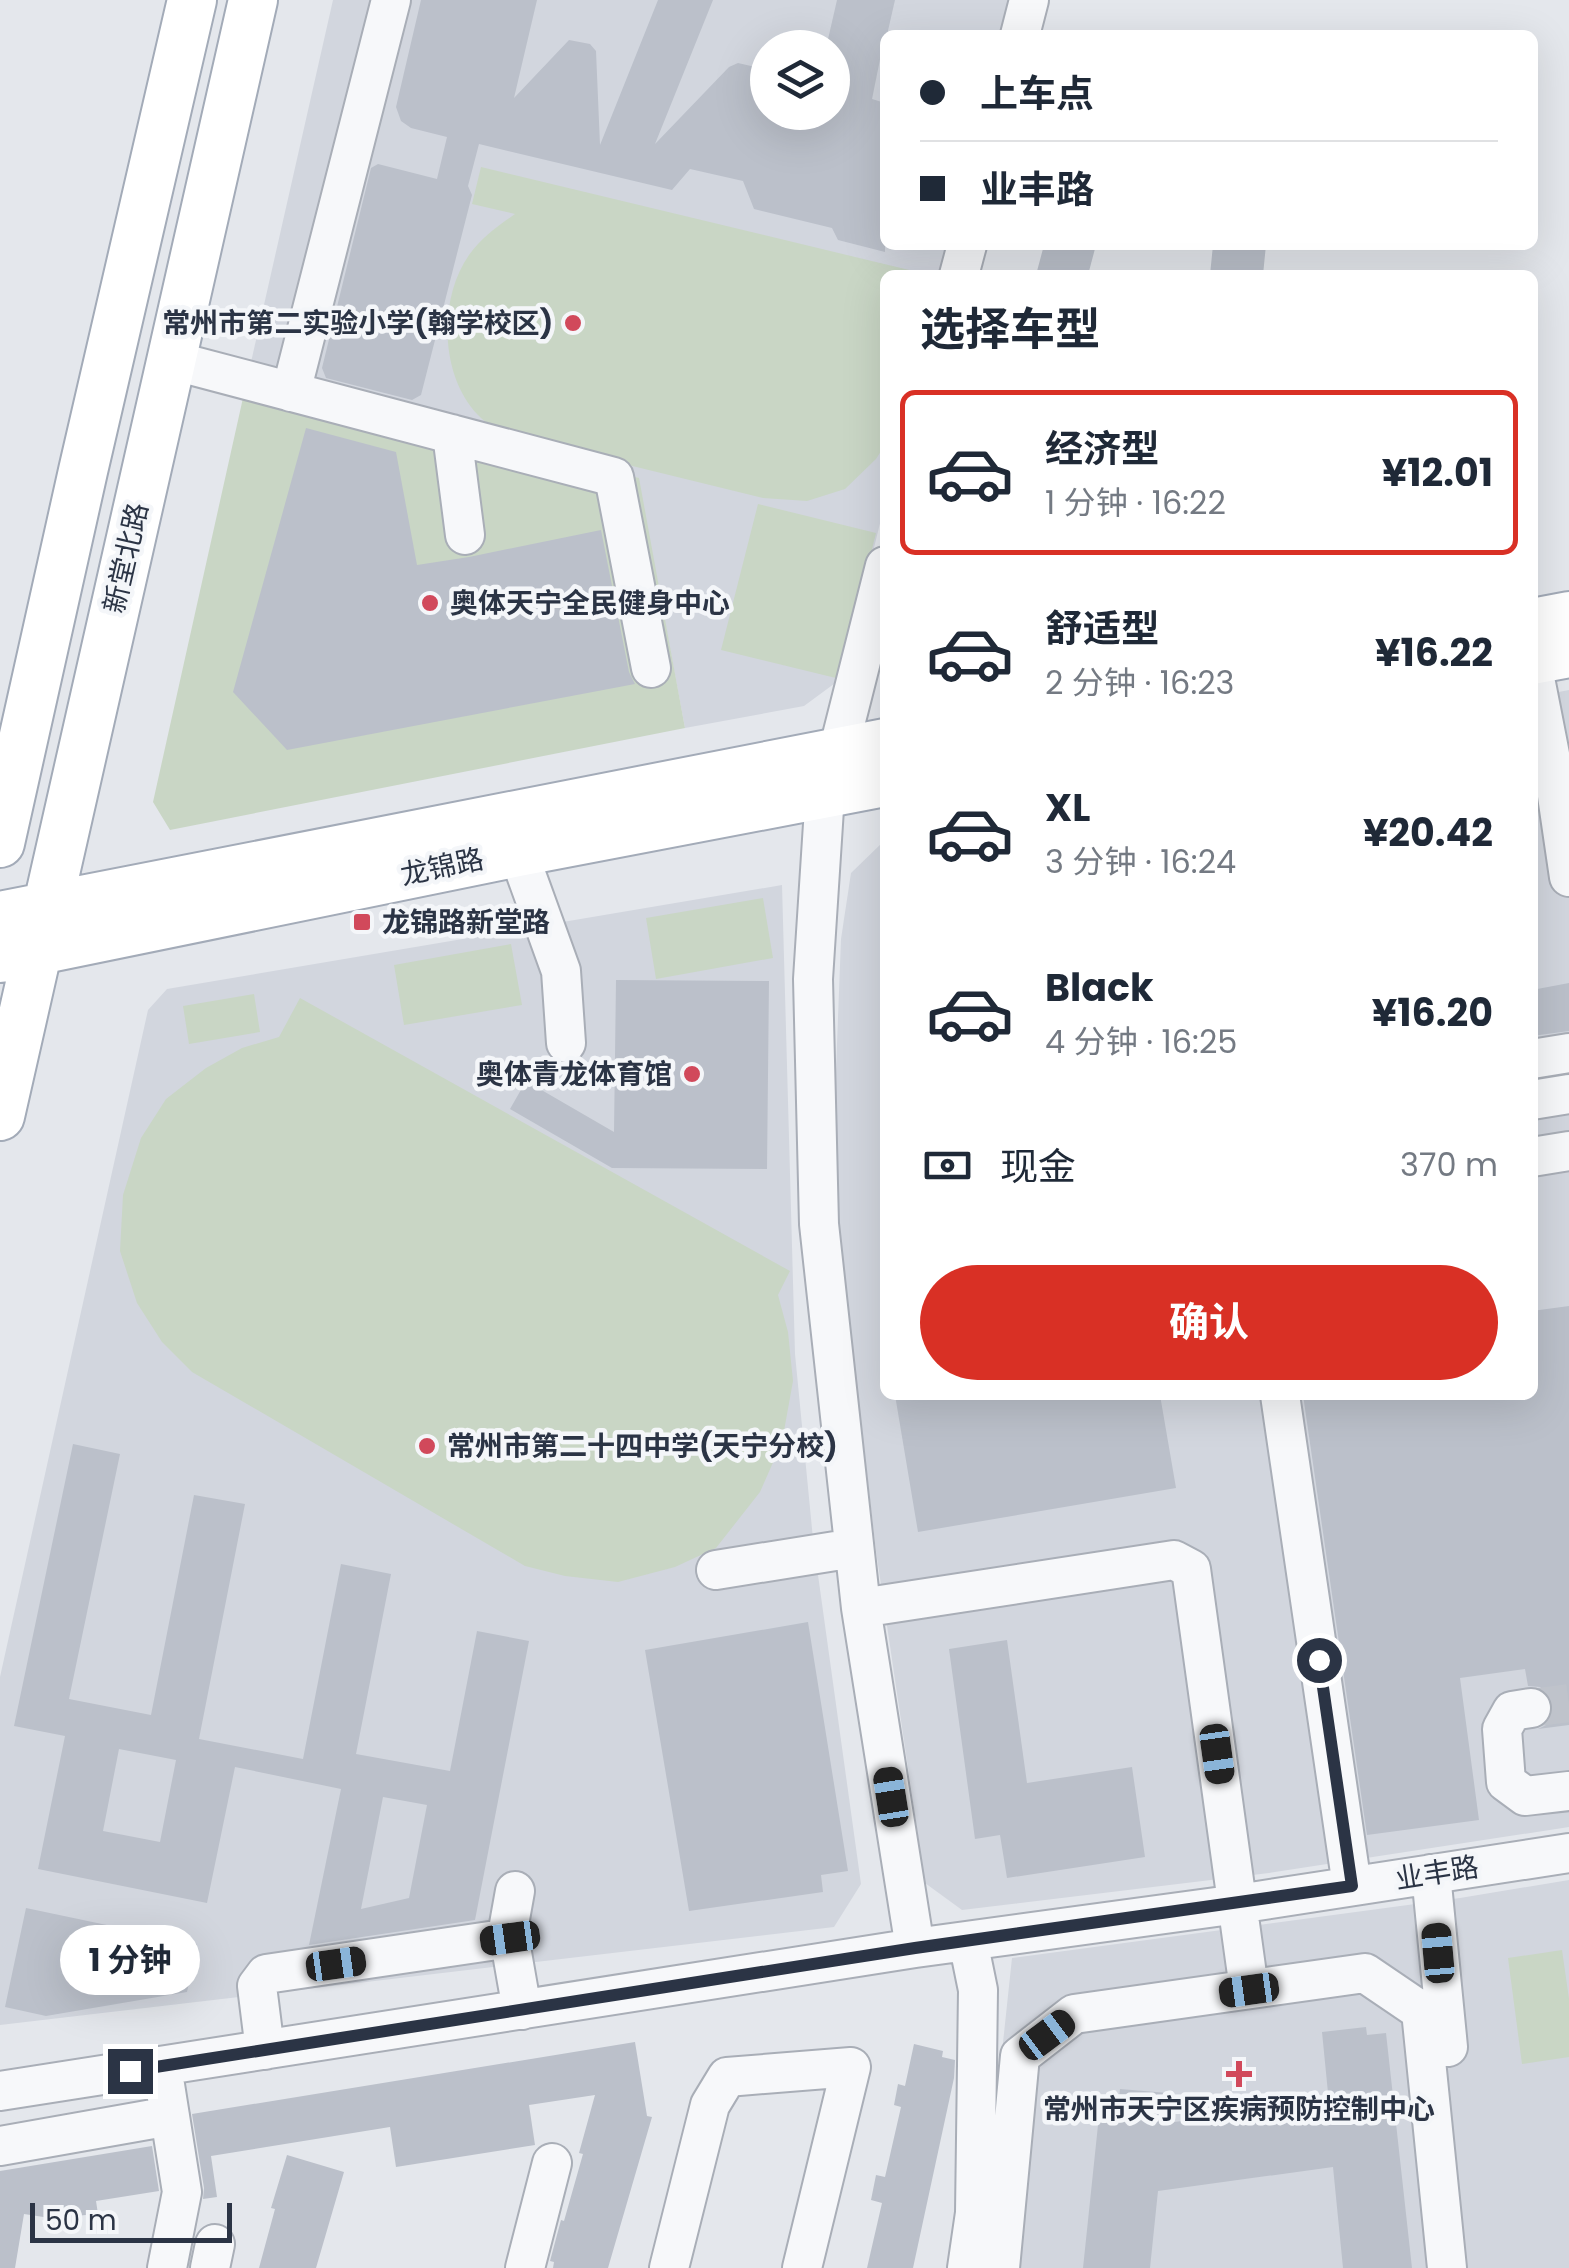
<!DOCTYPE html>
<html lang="zh">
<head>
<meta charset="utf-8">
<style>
	body { margin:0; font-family:Poppins,"Noto Sans SC",sans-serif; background:#f6f6f7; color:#1f2937; height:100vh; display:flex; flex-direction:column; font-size:38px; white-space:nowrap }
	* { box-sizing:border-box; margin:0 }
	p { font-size:32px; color:#747a83 }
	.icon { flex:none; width:55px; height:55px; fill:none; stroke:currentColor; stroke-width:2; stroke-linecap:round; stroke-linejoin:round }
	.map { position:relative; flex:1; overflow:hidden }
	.panel { position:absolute; left:880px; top:270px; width:658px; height:1130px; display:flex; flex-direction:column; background:#fff; border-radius:15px; box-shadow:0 10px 40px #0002 }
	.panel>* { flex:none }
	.banner { position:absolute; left:880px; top:30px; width:658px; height:220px; border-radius:15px; box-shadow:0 10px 40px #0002; display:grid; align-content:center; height:220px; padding:0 40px; background:#fff }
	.tools { position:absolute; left:750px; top:30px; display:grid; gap:20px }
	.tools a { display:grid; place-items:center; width:100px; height:100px; border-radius:50%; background:#fff; box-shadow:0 10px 40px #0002; font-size:50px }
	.scale { position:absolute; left:30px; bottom:25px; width:202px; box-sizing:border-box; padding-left:10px; border:5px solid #2b3445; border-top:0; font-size:28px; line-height:35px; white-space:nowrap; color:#2b3445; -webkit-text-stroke:8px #f4f6f9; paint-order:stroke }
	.end { position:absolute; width:45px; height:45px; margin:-22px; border:12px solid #2b3445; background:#fff; box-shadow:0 0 0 5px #fff }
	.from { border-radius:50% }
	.bubble { position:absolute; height:70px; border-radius:35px; background:#fff; box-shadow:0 10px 40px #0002; font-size:32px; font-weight:700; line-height:70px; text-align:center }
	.car { position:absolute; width:30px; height:60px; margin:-30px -15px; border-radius:12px; box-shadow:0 0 8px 2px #0007; background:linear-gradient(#222 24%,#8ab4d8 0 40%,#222 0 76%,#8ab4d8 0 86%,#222 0) }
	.banner b { display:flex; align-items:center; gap:35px; height:95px; font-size:38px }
	.banner b+b { border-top:2px solid #e0e1e3 }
	.banner i { width:25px; height:25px; background:#1f2937 }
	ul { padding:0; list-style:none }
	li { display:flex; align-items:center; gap:30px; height:165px; margin:0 20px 15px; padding:0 20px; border:5px solid transparent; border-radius:15px }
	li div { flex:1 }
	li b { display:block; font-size:38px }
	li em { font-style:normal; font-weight:700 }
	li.current { border-color:#d93025 }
	li>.icon { width:90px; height:90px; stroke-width:1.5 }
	h2 { padding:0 40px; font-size:45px; line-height:120px }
	.pay { display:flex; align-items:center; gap:25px; height:110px; padding:0 40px; font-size:38px }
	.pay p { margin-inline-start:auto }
	.button { display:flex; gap:20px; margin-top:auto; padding:20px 40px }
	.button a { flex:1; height:115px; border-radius:60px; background:#d93025; color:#fff; font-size:40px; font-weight:700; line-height:115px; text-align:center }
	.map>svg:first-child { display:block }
	.built { fill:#d2d6de; fill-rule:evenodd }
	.green { fill:#c9d6c5 }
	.building { fill:#bbc0ca; fill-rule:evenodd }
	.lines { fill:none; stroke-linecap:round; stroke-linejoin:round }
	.minor-tunnel { stroke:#bfc3cb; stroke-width:38; stroke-dasharray:38 19; stroke-linecap:butt }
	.minor-casing { stroke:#a9aeb7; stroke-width:42 }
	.major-casing { stroke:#a3abb8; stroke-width:52 }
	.minor { stroke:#f7f8fa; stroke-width:38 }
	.major { stroke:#fff; stroke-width:48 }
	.route { stroke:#2b3445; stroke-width:12 }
	.poi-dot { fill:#d1495b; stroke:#f4f6f9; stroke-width:4 }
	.labels { text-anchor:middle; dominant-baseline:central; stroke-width:9; stroke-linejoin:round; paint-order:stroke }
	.poi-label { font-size:28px; font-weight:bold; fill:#2b3445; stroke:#f4f6f9; text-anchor:start }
	.street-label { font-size:28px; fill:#2b3445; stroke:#f4f6f9 }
</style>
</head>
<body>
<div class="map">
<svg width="1569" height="2268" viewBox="0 0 1569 2268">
	<rect width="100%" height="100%" fill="#e4e7ec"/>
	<!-- built -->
	<path class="built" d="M 333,0 L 1009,0 L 1000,35 L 885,35 L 885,245 L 949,245 L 941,275 L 885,275 L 885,503 L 842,678 L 804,706 L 685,728 L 638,478 L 249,371 ZM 768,48 L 832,48 L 832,112 L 768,112 Z
		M 1569,690 L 1569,1827 L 1269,1873 L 962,1910 L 925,1883 L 876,1551 L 832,1175 L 841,939 L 851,873 L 885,840 L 885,1395 L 1532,1395 L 1533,697 Z
		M 782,885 L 795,1354 L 813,1539 L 861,1884 L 834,1927 L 0,2025 L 0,1677 L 148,1010 L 167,989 Z
		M 1569,1880 L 1569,2268 L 979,2268 L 1012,1958 L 1460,1898 Z"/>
	<!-- green -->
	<path class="green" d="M 481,167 L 930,275 L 885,275 L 885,445 L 876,459 L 845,489 L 807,501 L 763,498 L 510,436 C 500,430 486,424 478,415 C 440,376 438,299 469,255 C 481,238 498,226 515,214 L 472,204 Z
		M 249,371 L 639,478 L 685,728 L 170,830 L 153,802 Z
		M 758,504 L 876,533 L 840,679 L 721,650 Z
		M 763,898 L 773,958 L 656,979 L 646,918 Z
		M 511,944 L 522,1005 L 404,1025 L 394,965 Z
		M 254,994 L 260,1032 L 189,1044 L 183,1006 Z
		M 300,998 L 790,1271 L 778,1295 L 788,1332 L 793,1381 L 782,1442 L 760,1492 L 716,1548 L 675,1567 L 618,1582 L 565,1576 L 525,1566 L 192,1372 L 162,1342 L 137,1303 L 120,1251 L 123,1195 L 141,1138 L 166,1099 L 206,1068 L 242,1048 L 279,1037 Z
		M 1562,1950 L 1569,1999 L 1569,2057 L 1522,2064 L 1508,1958 Z"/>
	<!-- building -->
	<path class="building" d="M 421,0 L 537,0 L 514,98 L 569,40 L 590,44 L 596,51 L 600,145 L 658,0 L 713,0 L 655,144 L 729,67 L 738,63 L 768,70 L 768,112 L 832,112 L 832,48 L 826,48 L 837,0 L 895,0 L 887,35 L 885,35 L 872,99 L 885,103 L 885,252 L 838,240 L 832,228 L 754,209 L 743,181 L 690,169 L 672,190 L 479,144 L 468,186 L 472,195 L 421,395 L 412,400 L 326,378 L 322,368 L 371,168 L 378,164 L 437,179 L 447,137 L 411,128 L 401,121 L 396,107 Z
		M 1044,245 L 1096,245 L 1088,275 L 1036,275 Z
		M 1213,245 L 1266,245 L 1263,275 L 1210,275 Z
		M 306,428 L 396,452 L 417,565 L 469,557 L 601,530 L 629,672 L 635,684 L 287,750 L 233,692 Z
		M 616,980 L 769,981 L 767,1169 L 612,1168 L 510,1109 L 526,1081 L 614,1132 Z
		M 1569,983 L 1569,1031 L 1532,1036 L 1532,990 Z
		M 1569,1306 L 1569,1725 L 1538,1729 L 1546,1725 L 1552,1717 L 1553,1704 L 1549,1695 L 1540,1687 L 1528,1686 L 1525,1669 L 1460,1678 L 1479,1820 L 1367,1835 L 1303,1395 L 1532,1395 L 1532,1311 Z
		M 895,1395 L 1160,1395 L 1176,1488 L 918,1532 Z
		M 73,1444 L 120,1454 L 69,1699 L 151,1715 L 194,1495 L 245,1504 L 199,1739 L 303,1759 L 341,1564 L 391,1574 L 356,1754 L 450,1771 L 477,1631 L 529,1641 L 475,1920 L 309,1945 L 341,1789 L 235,1767 L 207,1903 L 38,1869 L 65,1736 L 14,1726 ZM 119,1749 L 176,1760 L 160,1842 L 103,1831 ZM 383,1797 L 427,1805 L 409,1898 L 361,1909 Z
		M 808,1622 L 848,1871 L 821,1875 L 823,1892 L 689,1911 L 645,1650 Z
		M 1007,1640 L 1027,1783 L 1132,1767 L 1145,1857 L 1007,1878 L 1000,1835 L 975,1839 L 949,1649 Z
		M 26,1908 L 197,1944 L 187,1992 L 46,2016 L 5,2007 Z
		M 1366,2027 L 1367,2035 L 1386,2033 L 1412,2268 L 1343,2268 L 1333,2167 L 1158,2191 L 1150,2268 L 1083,2268 L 1100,2106 L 1118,2107 L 1120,2089 L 1168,2093 L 1166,2123 L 1329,2103 L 1322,2032 Z
		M 635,2042 L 647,2116 L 652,2117 L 608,2268 L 553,2268 L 554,2262 L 550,2261 L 561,2220 L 564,2221 L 583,2154 L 579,2153 L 595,2095 L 529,2105 L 535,2145 L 396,2167 L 390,2127 L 211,2156 L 217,2197 L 203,2199 L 204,2188 L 192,2114 Z
		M 914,2044 L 943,2051 L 942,2057 L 955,2060 L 954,2078 L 913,2268 L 867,2268 L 882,2203 L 871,2200 L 876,2175 L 885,2177 L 901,2107 L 894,2105 L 898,2084 L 905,2086 Z
		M 152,2146 L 159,2191 L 96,2201 L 98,2214 L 50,2218 L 24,2214 L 15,2268 L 0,2268 L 0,2171 Z
		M 287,2155 L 344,2172 L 316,2268 L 259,2268 L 275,2209 L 271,2208 Z"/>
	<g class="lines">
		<!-- minor-tunnel -->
		<path class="minor-tunnel" d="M 1531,1708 L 1569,1703"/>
		<!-- minor casing -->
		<g class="minor-casing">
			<path id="minor" d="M 1020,35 L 1029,0
				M 959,275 L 967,245
				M 171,360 L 614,477 L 651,668
				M 291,392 L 391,0
				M 452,434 L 465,535
				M 885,566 L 838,752 L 825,793 L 813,979 L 819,1224 L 861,1608 L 915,1948
				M 1532,663 L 1554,775 L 1569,877
				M 518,852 L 561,971 L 566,1043
				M 1532,1059 L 1569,1053
				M 1532,1100 L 1569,1094
				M 1532,1157 L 1569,1151
				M 1280,1395 L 1352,1886
				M 716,1570 L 854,1548
				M 861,1608 L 1174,1560 L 1191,1569 L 1249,1989
				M 1531,1708 L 1512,1711 L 1502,1729 L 1506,1782 L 1525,1796 L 1569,1791
				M 1431,1874 L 1448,2047
				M 515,1891 L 508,1930 L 522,2010
				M 265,2050 L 257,1986 L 266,1974 L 510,1938
				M 162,2066 L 182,2192 L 167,2268
				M 0,2091 L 915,1948 L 1238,1904 L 1569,1853
				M 0,2146 L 170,2116
				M 210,2268 L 215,2244
				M 525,2268 L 552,2163
				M 669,2268 L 710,2105 L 727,2077 L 851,2067 L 802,2268
				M 967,2268 L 975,2213 L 978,1990 L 968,1941
				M 1000,2268 L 1020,2056 L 1074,2014 L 1365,1973 L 1421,2011 L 1447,2268"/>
		</g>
		<!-- major casing -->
		<g class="major-casing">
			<path id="major" d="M 1532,623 L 1569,616
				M 1532,660 L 1569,653
				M 0,843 L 83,471 L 192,0
				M 0,916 L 885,743
				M 0,958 L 518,852 L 885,782
				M 0,1116 L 253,0"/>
		</g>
		<!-- minor -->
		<use href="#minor" class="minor"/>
		<!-- major -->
		<use href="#major" class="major"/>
	</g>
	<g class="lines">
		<!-- route -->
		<path class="route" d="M 130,2071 L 915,1948 L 1352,1886 L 1319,1660"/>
	</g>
	<!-- markers -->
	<g class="poi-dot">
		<circle cx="573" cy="323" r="10"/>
		<circle cx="430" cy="603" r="10"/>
		<rect x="352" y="912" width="20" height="20" rx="5"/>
		<circle cx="692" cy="1074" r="10"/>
		<circle cx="427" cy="1446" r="10"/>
		<path d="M1234 2059h10v10h10v10h-10v10h-10v-10h-10v-10h10z"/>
	</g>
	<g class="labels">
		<!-- poi labels -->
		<g class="poi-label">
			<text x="553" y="323" text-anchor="end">常州市第二实验小学(翰学校区)</text>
			<text x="450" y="603">奥体天宁全民健身中心</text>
			<text x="382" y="922">龙锦路新堂路</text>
			<text x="672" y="1074" text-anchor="end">奥体青龙体育馆</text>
			<text x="447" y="1446">常州市第二十四中学(天宁分校)</text>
			<text x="1239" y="2109" text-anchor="middle">常州市天宁区疾病预防控制中心</text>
		</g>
		<!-- street labels -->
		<g class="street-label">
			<text transform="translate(126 558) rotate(-77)">新堂北路</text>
			<text transform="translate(442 867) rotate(-12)">龙锦路</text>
			<text transform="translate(1437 1873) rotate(-9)">业丰路</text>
		</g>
	</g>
</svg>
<div class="tools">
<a><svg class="icon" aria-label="layers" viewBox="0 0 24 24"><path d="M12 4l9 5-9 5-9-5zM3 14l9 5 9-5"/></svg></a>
</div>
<div class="scale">50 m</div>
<i class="end from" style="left:1319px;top:1660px"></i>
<i class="end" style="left:130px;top:2071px"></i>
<div class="bubble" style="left:60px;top:1925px;width:140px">1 分钟</div>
<i class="car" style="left:1217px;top:1754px;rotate:172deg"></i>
<i class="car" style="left:891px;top:1797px;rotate:351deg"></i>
<i class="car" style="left:510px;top:1938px;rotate:262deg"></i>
<i class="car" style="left:1438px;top:1953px;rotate:355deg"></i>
<i class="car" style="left:336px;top:1964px;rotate:82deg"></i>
<i class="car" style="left:1249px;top:1990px;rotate:262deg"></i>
<i class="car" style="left:1047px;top:2035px;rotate:53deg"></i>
<div class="banner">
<b><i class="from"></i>上车点</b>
<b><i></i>业丰路</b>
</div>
<section class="panel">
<h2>选择车型</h2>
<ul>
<li class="current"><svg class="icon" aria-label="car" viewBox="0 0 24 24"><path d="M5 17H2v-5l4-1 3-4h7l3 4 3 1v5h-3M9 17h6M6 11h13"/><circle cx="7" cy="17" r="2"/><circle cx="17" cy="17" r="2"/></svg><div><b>经济型</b><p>1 分钟 · 16:22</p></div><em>¥12.01</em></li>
<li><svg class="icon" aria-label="car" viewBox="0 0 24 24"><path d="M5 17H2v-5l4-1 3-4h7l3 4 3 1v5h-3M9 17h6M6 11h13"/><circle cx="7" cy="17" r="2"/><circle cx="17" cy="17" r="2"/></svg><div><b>舒适型</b><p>2 分钟 · 16:23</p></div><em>¥16.22</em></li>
<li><svg class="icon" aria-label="car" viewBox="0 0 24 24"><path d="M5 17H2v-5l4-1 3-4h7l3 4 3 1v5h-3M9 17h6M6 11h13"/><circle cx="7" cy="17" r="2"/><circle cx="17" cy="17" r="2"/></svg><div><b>XL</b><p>3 分钟 · 16:24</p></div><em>¥20.42</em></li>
<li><svg class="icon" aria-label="car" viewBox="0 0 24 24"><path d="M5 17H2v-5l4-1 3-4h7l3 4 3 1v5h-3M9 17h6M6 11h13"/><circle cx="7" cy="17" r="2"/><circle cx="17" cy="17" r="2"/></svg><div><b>Black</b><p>4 分钟 · 16:25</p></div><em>¥16.20</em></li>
</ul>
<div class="pay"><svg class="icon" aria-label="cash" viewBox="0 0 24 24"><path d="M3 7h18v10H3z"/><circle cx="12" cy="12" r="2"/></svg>现金<p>370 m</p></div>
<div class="button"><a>确认</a></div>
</section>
</div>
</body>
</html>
